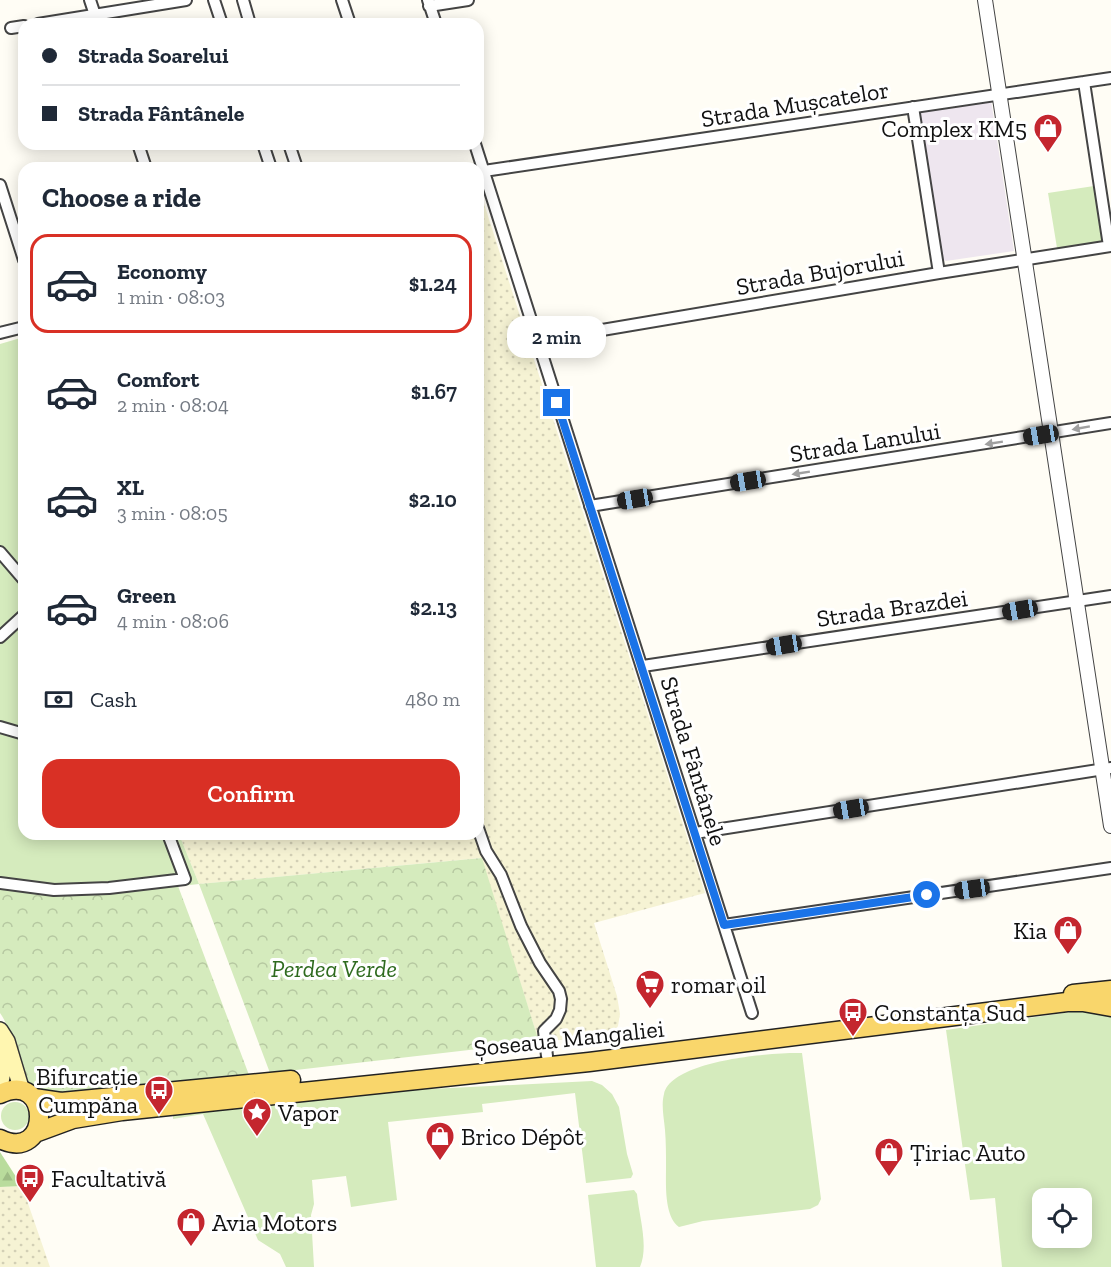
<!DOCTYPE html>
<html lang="en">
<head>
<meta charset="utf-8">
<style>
	body { margin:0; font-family:"Zilla Slab",serif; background:#f2f2f3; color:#1f2937; height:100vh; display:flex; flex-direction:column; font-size:22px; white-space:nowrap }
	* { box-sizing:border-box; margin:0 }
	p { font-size:20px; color:#747a83 }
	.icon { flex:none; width:33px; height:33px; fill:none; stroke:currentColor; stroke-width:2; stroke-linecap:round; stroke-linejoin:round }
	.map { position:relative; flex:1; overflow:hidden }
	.sheet { position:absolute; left:18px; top:162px; width:466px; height:678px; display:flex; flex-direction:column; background:#fff; border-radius:18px; box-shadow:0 3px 15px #0003 }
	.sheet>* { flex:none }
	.banner { position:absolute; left:18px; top:18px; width:466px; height:132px; border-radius:18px; box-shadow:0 3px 15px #0003; display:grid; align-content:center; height:132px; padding:0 24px; background:#fff }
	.controls { position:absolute; left:1032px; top:1188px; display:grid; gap:12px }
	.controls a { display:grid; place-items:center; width:60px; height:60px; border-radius:12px; background:#fff; box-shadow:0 3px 15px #0003; font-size:30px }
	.end { position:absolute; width:27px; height:27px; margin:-14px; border:8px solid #1a73e8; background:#fff; box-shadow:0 0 0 3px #fff }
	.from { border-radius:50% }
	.bubble { position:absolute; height:42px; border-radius:18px; background:#fff; box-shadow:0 3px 15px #0003; font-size:20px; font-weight:600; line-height:42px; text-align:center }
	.car { position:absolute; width:18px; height:36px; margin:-18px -9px; border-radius:8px; box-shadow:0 0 4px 2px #0007; background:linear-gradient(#222 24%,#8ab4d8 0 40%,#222 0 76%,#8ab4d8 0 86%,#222 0) }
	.banner b { display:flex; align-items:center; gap:21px; height:57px; font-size:22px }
	.banner b+b { border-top:2px solid #e0e1e3 }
	.banner i { width:15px; height:15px; background:#1f2937 }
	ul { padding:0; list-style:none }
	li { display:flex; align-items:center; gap:18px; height:99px; margin:0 12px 9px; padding:0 12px; border:3px solid transparent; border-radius:18px }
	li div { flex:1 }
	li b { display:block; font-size:22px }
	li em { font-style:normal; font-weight:600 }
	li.current { border-color:#d93025 }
	li>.icon { width:54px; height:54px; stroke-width:1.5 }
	h2 { padding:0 24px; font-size:27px; line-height:72px }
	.pay { display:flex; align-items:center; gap:15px; height:66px; padding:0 24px; font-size:22px }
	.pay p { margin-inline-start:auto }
	.action { display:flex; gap:12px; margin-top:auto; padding:12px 24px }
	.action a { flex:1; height:69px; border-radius:18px; background:#d93025; color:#fff; font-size:24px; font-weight:600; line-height:69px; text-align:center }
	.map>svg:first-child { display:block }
	.industrial { fill:#eee6ef }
	.farmland { fill:url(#farmland-dots) }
	.grass { fill:#d5ebbd; fill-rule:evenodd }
	.forest { fill:url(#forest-firs) }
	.park { fill:url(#park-crowns) }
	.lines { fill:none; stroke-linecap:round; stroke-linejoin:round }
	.minor-casing { stroke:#444; stroke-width:14 }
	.tertiary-casing { stroke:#444; stroke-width:16 }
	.secondary-casing { stroke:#333; stroke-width:18 }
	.primary-casing { stroke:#222; stroke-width:21 }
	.minor { stroke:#fff; stroke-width:10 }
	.tertiary { stroke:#fff; stroke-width:14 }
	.secondary { stroke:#fff6b0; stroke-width:15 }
	.primary { stroke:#f9d66b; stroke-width:18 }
	.oneway { fill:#a0a0a0 }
	.route { stroke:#1a73e8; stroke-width:8 }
	.labels { text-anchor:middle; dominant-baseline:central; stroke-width:6; stroke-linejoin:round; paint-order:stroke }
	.street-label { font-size:24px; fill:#111; stroke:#fff }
	.poi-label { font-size:24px; fill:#111; stroke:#fff; text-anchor:start }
	.park-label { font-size:24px; font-style:italic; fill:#2f6b1f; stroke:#fff }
</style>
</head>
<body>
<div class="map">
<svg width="1111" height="1267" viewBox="0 0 1111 1267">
	<defs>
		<pattern id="farmland-dots" width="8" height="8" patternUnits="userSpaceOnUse" patternTransform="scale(1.5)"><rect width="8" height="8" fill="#f6f3d4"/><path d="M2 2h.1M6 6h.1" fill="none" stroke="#d2cfb5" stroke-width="1.8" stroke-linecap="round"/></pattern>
		<pattern id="forest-firs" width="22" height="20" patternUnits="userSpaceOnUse" patternTransform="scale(1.5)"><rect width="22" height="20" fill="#b9dc9c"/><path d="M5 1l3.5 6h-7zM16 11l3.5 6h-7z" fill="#9ebc85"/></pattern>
		<pattern id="park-crowns" width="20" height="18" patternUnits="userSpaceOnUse" patternTransform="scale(1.5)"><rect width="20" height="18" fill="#d5ebbd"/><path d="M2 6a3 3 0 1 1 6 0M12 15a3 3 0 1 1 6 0" fill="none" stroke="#b6c8a1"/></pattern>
	</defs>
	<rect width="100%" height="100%" fill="#fffdf5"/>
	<!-- industrial -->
	<path class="industrial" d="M 991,100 L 1014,251 L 946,261 L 941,258 L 918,110 Z"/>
	<!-- farmland -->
	<path class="farmland" d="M 479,188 L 705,893 L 594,923 L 617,996 L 620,1014 L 618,1026 L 612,1035 L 539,1042 L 481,858 L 199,884 L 179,834 L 478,834 Z
		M 22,1186 L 50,1267 L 0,1267 L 0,1187 Z"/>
	<!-- grass -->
	<path class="grass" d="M 1094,186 L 1102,241 L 1057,248 L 1048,193 Z
		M 24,337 L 24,834 L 179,834 L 199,884 L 107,894 L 52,895 L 0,888 L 0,344 Z
		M 1084,1010 L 1111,1012 L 1111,1267 L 1002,1267 L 995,1198 L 970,1200 L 946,1030 ZM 1042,1198 L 1082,1198 L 1082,1238 L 1042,1238 Z
		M 802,1053 L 821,1199 L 818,1205 L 810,1209 L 703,1221 L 679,1227 C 664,1216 666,1184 666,1167 C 666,1154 666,1142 665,1130 C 664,1118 661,1105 664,1094 C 671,1060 774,1052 802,1053 Z
		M 592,1081 L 602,1085 L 612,1094 L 619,1107 L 627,1154 L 633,1174 L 631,1178 L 586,1183 L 575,1093 L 482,1104 L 483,1112 L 388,1122 L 397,1200 L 351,1207 L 346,1176 L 312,1180 L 314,1204 L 311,1215 L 314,1267 L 286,1267 L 280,1254 L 258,1240 L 203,1114 L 173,1119 L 173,1115 L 390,1091 Z
		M1 1116a14 14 0 1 1 28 0a14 14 0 1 1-28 0Z
		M 634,1190 L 637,1194 C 639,1216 649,1246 640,1267 L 596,1267 L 588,1195 Z"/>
	<!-- forest -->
	<path class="forest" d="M 0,1152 L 22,1186 L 0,1187 Z"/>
	<!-- park -->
	<path class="park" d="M 482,858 L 539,1042 L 270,1073 L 199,884 Z
		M 178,886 L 249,1075 L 55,1093 C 47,1092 38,1093 31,1088 C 18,1078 15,1033 0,1013 L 0,888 L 52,895 L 108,894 Z"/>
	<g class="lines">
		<!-- minor casing -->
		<g class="minor-casing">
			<path id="minor" d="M 90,0 L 98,24
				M 214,0 L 222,24
				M 243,0 L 250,24
				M 342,0 L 350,24
				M 428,0 L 436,24
				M 429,6 L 468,0
				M 38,24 L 186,0
				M 11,28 L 24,26
				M 1084,82 L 1109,246
				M 913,107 L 939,273
				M 138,144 L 146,168
				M 263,144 L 271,168
				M 289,144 L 297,168
				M 475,144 L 752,1013
				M 484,171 L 1111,78
				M 0,185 L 24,260
				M 0,333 L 24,327
				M 537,341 L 939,273 L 1111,246
				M 590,506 L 1111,423
				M 0,552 L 24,580
				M 0,637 L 24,615
				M 643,666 L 1111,596
				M 0,727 L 24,734
				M 478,828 L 486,851 L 501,875 L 521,926 L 540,963 L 559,991 L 561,999 L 560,1010 L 556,1019 L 544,1031 L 547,1056
				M 695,833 L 1111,768
				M 0,883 L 54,890 L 109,888 L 185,879 L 168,834
				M 724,925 L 1111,868"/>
		</g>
		<!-- tertiary casing -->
		<g class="tertiary-casing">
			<path id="tertiary" d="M 985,0 L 1111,826"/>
		</g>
		<!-- secondary casing -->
		<g class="secondary-casing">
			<path id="secondary" d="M 0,1030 L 7,1041 L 22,1091
				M 0,1088 L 3,1071 L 1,1042"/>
		</g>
		<!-- primary casing -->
		<g class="primary-casing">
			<path id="primary" d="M 1073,994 L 1111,990
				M 0,1094 C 52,1069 52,1164 0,1139
				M 34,1098 L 61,1102 L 291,1080
				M 35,1133 L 73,1119 L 122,1111 L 589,1062 L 1067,1002 L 1083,1002 L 1111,1007"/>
		</g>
		<!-- minor -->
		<use href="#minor" class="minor"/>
		<!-- tertiary -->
		<use href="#tertiary" class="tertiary"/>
		<!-- secondary -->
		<use href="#secondary" class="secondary"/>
		<!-- primary -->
		<use href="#primary" class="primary"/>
	</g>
	<!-- one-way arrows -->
	<defs><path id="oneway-solid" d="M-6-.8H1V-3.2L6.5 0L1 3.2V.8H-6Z" transform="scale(1.5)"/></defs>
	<g class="oneway">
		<use href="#oneway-solid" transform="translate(1081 428) rotate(170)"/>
		<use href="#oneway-solid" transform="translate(994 443) rotate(171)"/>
		<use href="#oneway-solid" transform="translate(801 473) rotate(171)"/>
	</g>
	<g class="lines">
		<!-- route -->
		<path class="route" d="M 557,403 L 724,925 L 927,895"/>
	</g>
	<!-- icons -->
	<defs>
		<g id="shop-pin" transform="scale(1.5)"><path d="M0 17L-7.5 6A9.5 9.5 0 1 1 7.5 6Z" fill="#c4262e" stroke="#fff"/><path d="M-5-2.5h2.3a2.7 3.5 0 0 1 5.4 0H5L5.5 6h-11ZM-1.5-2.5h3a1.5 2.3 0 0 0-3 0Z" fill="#fff"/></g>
		<g id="supermarket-pin" transform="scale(1.5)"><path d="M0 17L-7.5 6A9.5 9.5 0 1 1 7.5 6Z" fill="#c4262e" stroke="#fff"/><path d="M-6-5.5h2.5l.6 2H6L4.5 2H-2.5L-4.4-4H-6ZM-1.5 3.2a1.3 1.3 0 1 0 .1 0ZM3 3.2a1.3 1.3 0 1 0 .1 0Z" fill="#fff"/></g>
		<g id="bus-pin" transform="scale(1.5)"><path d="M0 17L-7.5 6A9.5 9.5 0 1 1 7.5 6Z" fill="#c4262e" stroke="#fff"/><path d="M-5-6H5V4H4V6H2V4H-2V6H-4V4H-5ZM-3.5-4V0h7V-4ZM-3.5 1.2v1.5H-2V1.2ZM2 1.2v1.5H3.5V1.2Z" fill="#fff"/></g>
		<g id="sight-pin" transform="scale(1.5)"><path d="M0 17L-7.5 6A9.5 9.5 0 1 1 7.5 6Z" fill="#c4262e" stroke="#fff"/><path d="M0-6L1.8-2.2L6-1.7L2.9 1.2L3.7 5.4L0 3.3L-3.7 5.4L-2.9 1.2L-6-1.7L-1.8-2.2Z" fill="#fff"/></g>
	</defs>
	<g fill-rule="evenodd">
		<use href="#shop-pin" x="1048" y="128"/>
		<use href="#shop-pin" x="1068" y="930"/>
		<use href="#supermarket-pin" x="650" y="984"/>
		<use href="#bus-pin" x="853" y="1012"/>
		<use href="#bus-pin" x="159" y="1090"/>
		<use href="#sight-pin" x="257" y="1112"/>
		<use href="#shop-pin" x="440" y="1136"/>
		<use href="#shop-pin" x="889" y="1152"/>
		<use href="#bus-pin" x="30" y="1178"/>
		<use href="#shop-pin" x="191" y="1222"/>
	</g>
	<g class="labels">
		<!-- street labels -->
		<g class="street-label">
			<text transform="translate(795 104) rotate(-9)">Strada Mușcatelor</text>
			<text transform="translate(820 272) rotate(-10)">Strada Bujorului</text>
			<text transform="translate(865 442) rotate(-9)">Strada Lanului</text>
			<text transform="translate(892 608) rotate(-8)">Strada Brazdei</text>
			<text transform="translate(694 761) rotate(73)">Strada Fântânele</text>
			<text transform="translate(569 1038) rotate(-6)">Șoseaua Mangaliei</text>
		</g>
		<!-- poi labels -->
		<g class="poi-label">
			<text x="1027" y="128" text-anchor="end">Complex KM5</text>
			<text x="1047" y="930" text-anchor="end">Kia</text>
			<text x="671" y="984">romar oil</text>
			<text x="874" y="1012">Constanța Sud</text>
			<text x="138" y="1076" text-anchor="end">Bifurcație<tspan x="138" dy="28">Cumpăna</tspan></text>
			<text x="278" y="1112">Vapor</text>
			<text x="461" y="1136">Brico Dépôt</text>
			<text x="910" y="1152">Țiriac Auto</text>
			<text x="51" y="1178">Facultativă</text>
			<text x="212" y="1222">Avia Motors</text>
		</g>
		<!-- park labels -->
		<g class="park-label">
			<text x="334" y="968">Perdea Verde</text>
		</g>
	</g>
</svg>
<div class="controls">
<a><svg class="icon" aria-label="locate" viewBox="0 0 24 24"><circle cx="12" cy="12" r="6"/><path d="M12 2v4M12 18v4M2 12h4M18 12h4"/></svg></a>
</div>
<i class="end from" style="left:927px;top:895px"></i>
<i class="end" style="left:557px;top:403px"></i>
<div class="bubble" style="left:507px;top:316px;width:99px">2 min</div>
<i class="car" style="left:1041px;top:435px;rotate:261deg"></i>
<i class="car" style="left:748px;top:481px;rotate:261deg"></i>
<i class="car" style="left:635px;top:499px;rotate:261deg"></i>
<i class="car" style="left:1020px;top:610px;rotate:261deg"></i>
<i class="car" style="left:784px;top:645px;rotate:261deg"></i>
<i class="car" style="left:851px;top:809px;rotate:261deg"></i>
<i class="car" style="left:972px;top:889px;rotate:262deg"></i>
<div class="banner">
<b><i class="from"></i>Strada Soarelui</b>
<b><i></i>Strada Fântânele</b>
</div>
<section class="sheet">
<h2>Choose a ride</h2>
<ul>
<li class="current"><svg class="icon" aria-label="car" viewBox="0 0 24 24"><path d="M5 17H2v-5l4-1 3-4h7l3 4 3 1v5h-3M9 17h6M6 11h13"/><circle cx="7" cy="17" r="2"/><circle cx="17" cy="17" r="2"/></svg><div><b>Economy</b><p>1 min · 08:03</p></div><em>$1.24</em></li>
<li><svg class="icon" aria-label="car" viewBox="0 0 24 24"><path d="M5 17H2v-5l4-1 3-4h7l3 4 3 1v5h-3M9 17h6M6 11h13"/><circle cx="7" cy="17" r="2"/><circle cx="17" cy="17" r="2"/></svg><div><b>Comfort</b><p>2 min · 08:04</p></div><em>$1.67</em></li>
<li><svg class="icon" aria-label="car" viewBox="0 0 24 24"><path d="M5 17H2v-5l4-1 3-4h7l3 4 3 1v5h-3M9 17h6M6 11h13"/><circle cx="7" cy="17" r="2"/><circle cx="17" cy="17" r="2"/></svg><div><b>XL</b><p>3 min · 08:05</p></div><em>$2.10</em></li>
<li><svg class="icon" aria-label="car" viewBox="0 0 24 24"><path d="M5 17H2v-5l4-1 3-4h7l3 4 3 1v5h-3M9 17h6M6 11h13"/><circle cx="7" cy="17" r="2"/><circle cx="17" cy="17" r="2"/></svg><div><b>Green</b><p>4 min · 08:06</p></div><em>$2.13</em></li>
</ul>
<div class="pay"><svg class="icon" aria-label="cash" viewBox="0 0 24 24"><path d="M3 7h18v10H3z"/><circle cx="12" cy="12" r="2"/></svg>Cash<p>480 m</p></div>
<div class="action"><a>Confirm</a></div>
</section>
</div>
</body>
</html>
